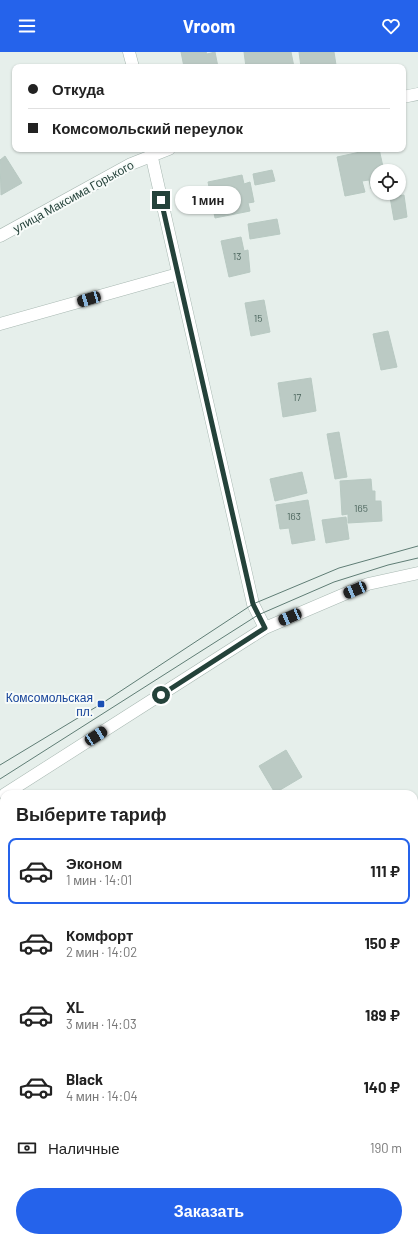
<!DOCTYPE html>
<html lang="ru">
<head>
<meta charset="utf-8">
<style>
	body { margin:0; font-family:Barlow,sans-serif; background:#f6f6f6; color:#222; height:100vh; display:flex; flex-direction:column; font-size:15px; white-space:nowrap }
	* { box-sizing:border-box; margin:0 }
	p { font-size:13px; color:#767676 }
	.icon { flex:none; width:22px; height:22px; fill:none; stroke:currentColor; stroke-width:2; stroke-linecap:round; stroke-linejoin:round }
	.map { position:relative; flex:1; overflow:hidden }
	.panel { position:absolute; left:0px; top:738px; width:418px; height:452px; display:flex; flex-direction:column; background:#fff; border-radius:12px 12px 0 0; box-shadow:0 1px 3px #0004 }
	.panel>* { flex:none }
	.guide { position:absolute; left:12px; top:12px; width:394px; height:88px; border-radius:8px; box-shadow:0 1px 3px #0004; display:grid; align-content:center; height:88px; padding:0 16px; background:#fff }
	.buttons { position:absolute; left:370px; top:112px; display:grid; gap:8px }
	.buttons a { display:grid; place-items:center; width:36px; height:36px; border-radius:50%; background:#fff; box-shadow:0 1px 3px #0004; font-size:20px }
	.end { position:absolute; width:18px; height:18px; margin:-9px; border:5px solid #24423a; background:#fff; box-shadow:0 0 0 2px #fff }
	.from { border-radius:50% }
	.bubble { position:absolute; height:28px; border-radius:14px; background:#fff; box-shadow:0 1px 3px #0004; font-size:13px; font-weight:700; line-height:28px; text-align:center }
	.car { position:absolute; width:12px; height:24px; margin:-12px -6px; border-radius:5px; box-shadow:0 0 3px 1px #0007; background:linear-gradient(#222 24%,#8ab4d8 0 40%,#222 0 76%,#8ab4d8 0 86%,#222 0) }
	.guide b { display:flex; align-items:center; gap:14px; height:38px; font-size:15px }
	.guide b+b { border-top:1px solid #e0e0e0 }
	.guide i { width:10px; height:10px; background:#222 }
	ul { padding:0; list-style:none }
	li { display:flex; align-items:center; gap:12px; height:66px; margin:0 8px 6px; padding:0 8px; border:2px solid transparent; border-radius:8px }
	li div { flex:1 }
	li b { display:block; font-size:15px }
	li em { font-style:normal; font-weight:700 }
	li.current { border-color:#2563eb }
	li>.icon { width:36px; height:36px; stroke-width:1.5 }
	h2 { padding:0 16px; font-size:18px; line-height:48px }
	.pay { display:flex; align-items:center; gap:10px; height:44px; padding:0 16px; font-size:15px }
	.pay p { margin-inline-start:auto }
	.cta { display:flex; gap:8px; margin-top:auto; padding:8px 16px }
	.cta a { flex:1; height:46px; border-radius:24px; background:#2563eb; color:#fff; font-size:16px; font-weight:700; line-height:46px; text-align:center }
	header { display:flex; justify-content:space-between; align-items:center; height:52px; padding:0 16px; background:#2563eb; color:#fff; font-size:18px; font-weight:700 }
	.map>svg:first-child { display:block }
	.building { fill:#bbcac4; stroke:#b8c9c2 }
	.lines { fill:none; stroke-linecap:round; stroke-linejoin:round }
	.minor-casing { stroke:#a8b8b2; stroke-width:13 }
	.minor { stroke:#fff; stroke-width:12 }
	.tram { stroke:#5f7d75; stroke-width:1 }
	.route { stroke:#24423a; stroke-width:5 }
	.transit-dot { fill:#1a4fb4; stroke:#f7fbf9; stroke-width:1.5 }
	.labels { text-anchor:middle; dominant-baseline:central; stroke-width:4; stroke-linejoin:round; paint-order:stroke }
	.number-label { font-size:10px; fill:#4a645c }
	.street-label { font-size:12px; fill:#24423a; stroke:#f7fbf9 }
	.transit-label { font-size:12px; fill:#164399; stroke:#f7fbf9; text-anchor:end }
</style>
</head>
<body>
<header><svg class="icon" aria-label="menu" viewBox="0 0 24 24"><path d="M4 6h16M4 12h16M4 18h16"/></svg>Vroom<svg class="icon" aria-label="heart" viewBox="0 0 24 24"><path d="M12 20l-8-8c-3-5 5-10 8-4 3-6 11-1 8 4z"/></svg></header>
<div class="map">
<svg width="418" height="1190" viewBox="0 0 418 1190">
	<rect width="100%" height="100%" fill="#e6efeb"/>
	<!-- building -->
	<path class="building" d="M 181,0 L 206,0 L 207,2 L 215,0 L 218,15 L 184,15 Z
		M 244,0 L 291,0 L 294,15 L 246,15 Z
		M 299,0 L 334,0 L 336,13 L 301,15 Z
		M 374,97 L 379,97 L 384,119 L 377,119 L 377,136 L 371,137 L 369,128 L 362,129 L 365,140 L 345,144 L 337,105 Z
		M 5,104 L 22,131 L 1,143 L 0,108 Z
		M 272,118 L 275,129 L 255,133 L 253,122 Z
		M 242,123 L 244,132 L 250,130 L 254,150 L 248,151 L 250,159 L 215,166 L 208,130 Z
		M 404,143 L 407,165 L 394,168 L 390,145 Z
		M 277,167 L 280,182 L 250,187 L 248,172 Z
		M 241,185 L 244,199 L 248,198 L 250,220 L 229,225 L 221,189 Z
		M 264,248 L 270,280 L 251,284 L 245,251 Z
		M 388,279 L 397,315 L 381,318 L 373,282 Z
		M 311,326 L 316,359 L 283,365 L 278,331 Z
		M 339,380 L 347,425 L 335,427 L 327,382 Z
		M 302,420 L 307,441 L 275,449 L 270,427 Z
		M 371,427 L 372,439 L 375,439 L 375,449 L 381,449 L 382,469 L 348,471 L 348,462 L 342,463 L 340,429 Z
		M 308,448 L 315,488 L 292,492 L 289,476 L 280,477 L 276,453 Z
		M 346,465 L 349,487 L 326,491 L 322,468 Z
		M 286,698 L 302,725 L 275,741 L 259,714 Z
		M 4,924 L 4,946 L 0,939 L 0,926 Z
		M 418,1038 L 418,1069 L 414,1070 L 414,1039 Z
		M 418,1089 L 418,1112 L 416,1113 L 414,1090 Z
		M 345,1186 L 375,1186 L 376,1190 L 345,1190 Z"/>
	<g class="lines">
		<!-- minor casing -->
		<g class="minor-casing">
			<path id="minor" d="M 129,0 L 133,15
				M 403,45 L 418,42
				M 150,97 L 253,552 L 265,576
				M 0,184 L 131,112 L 169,97
				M 0,272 L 178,222
				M 5,742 L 265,576 L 368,532 L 418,521
				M 0,817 L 4,824
				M 414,1001 L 418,999
				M 401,1186 L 401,1190
				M 110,1190 L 117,1186"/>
		</g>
		<!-- minor -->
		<use href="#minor" class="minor"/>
		<!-- tram -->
		<path class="tram" d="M 0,713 L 101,652 L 253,552 L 339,516 L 418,494
			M 0,727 L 258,563 L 334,530 L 388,513 L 418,506"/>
	</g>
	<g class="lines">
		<!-- route -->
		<path class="route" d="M 161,643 L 265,576 L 253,552 L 161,148"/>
	</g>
	<!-- markers -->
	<rect class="transit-dot" x="97" y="648" width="8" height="8" rx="2"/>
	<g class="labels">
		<!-- number labels -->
		<g class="number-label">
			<text x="237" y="204">13</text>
			<text x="258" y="266">15</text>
			<text x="297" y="345">17</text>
			<text x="361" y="456">165</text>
			<text x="294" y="464">163</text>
		</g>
		<!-- street labels -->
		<g class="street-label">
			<text transform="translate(73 144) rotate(-29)">улица Максима Горького</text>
		</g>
		<!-- transit labels -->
		<g class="transit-label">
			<text x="93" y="645">Комсомольская<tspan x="93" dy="14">пл.</tspan></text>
		</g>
	</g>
</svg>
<div class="buttons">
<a><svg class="icon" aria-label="locate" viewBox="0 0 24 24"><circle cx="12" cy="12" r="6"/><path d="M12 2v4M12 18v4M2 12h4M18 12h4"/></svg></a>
</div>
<i class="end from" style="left:161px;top:643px"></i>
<i class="end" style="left:161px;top:148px"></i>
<div class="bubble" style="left:175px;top:134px;width:66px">1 мин</div>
<i class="car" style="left:89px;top:247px;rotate:254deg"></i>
<i class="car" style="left:355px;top:538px;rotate:247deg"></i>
<i class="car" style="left:290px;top:565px;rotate:247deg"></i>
<i class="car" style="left:96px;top:684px;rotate:57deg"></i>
<div class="guide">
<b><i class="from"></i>Откуда</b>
<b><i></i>Комсомольский переулок</b>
</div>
<section class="panel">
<h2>Выберите тариф</h2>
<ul>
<li class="current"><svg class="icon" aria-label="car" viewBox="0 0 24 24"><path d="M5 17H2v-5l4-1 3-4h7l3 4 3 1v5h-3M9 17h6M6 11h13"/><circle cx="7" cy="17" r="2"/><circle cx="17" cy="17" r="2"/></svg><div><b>Эконом</b><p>1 мин · 14:01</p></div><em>111 ₽</em></li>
<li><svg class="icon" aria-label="car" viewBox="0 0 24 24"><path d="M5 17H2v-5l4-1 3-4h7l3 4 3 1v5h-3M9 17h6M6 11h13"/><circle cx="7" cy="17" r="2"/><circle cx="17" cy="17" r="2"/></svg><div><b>Комфорт</b><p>2 мин · 14:02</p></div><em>150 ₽</em></li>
<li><svg class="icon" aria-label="car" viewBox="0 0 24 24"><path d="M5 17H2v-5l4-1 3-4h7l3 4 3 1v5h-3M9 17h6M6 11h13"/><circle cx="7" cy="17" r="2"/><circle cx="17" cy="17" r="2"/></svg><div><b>XL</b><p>3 мин · 14:03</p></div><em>189 ₽</em></li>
<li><svg class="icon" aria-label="car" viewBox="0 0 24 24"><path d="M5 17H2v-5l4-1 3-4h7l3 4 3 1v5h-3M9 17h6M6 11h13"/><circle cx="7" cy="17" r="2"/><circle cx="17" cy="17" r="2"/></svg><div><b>Black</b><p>4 мин · 14:04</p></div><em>140 ₽</em></li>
</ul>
<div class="pay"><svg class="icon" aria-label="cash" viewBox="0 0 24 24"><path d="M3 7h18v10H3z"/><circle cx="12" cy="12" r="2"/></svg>Наличные<p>190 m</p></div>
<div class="cta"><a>Заказать</a></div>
</section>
</div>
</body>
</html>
